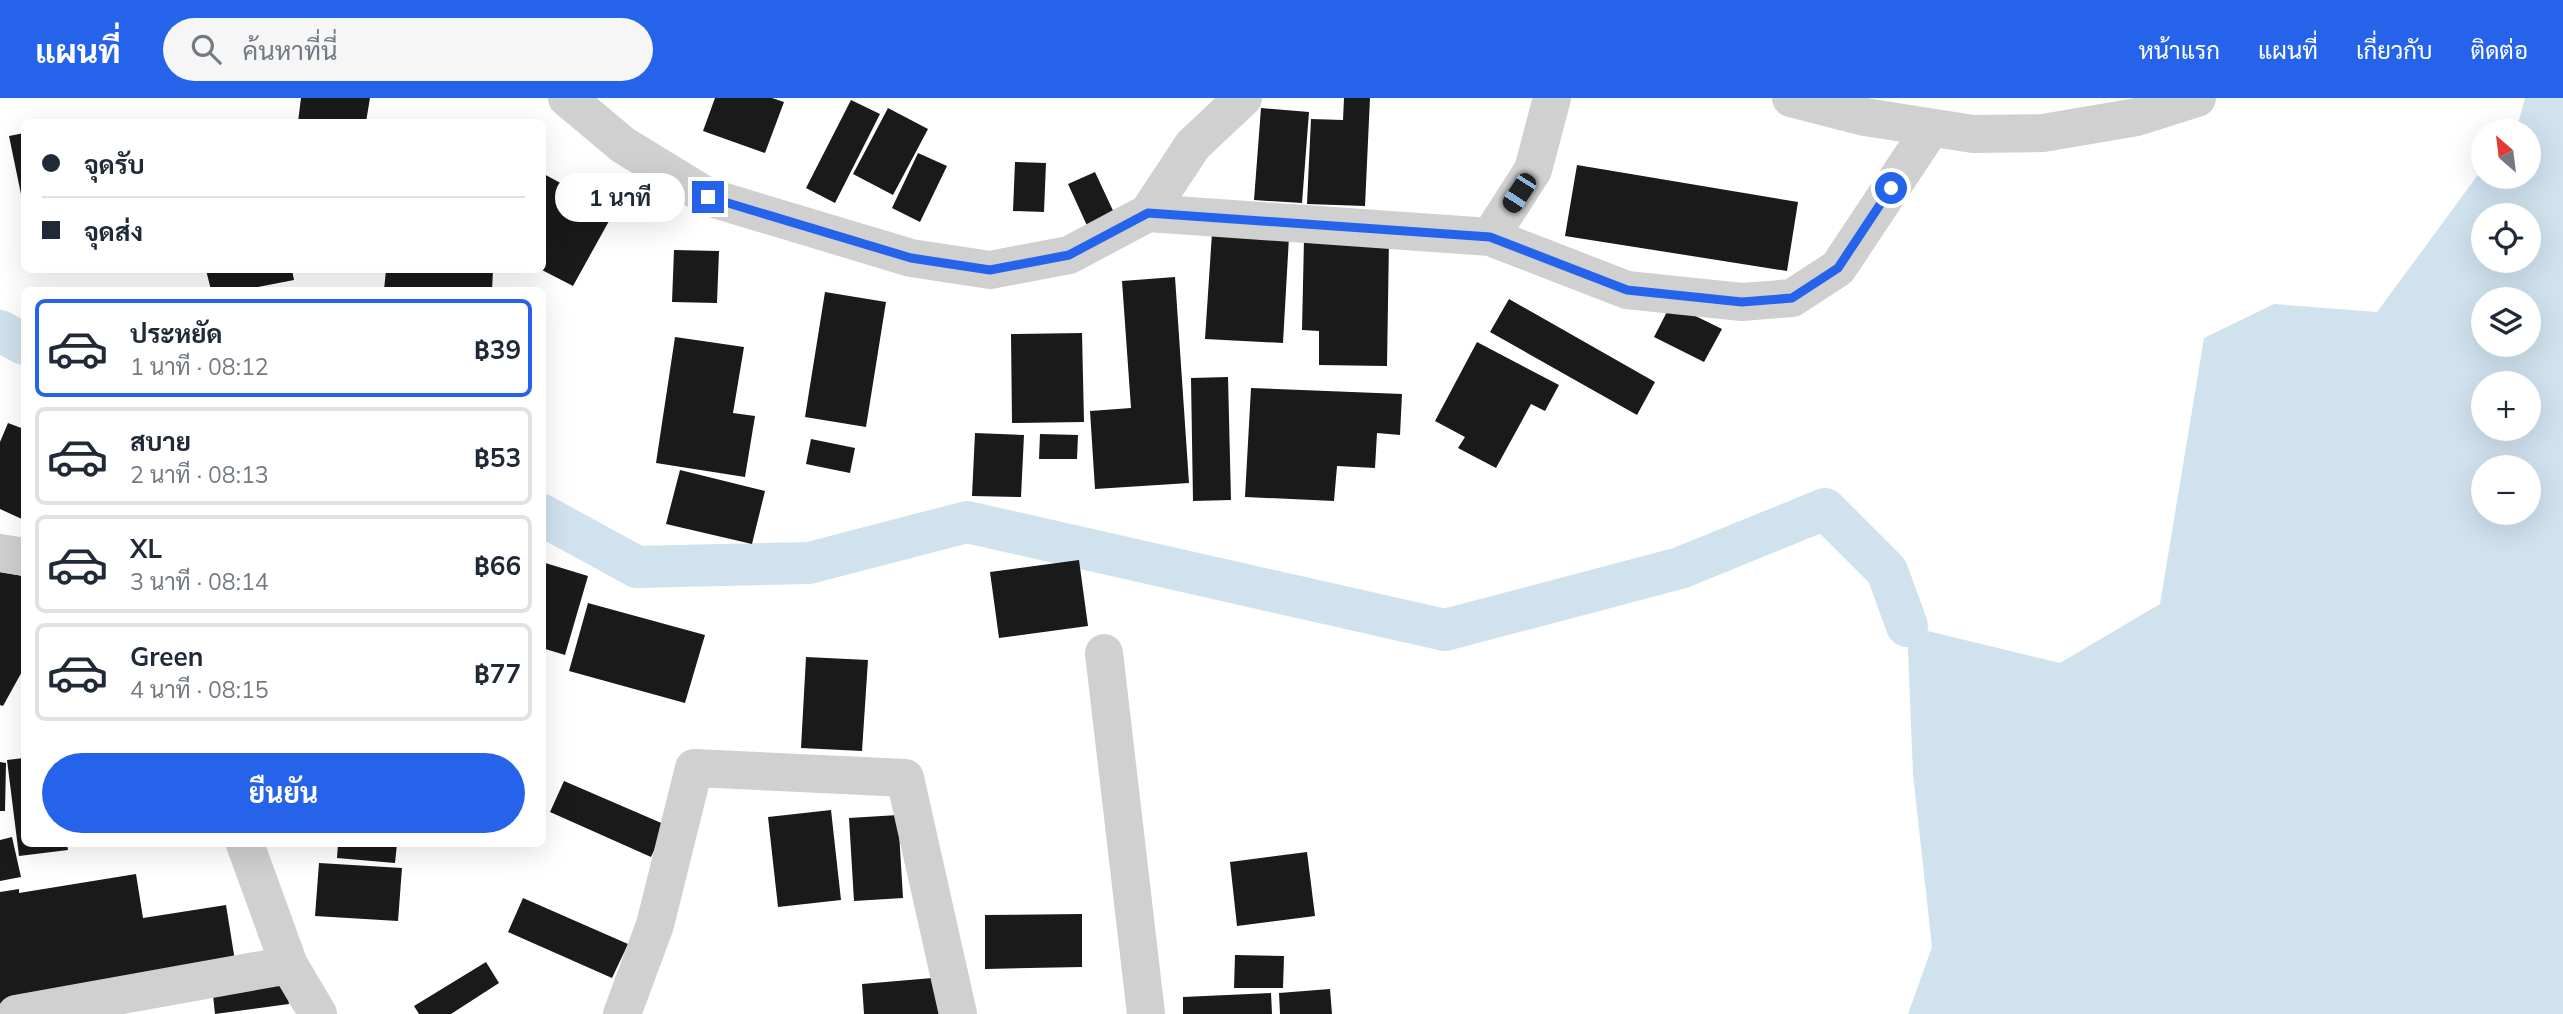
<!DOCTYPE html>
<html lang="th">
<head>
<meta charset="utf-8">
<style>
	body { margin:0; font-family:Mulish,Sarabun,sans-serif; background:#f6f6f7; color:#1f2937; height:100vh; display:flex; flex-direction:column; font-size:26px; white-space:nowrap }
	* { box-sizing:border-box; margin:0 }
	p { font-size:23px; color:#747a83 }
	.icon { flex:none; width:38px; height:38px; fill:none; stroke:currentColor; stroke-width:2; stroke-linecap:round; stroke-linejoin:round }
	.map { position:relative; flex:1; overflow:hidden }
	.sheet { position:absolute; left:21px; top:189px; width:525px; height:560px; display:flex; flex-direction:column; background:#fff; border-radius:10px; box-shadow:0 7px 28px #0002 }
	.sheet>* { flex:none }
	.banner { position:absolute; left:21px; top:21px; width:525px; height:154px; border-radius:10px; box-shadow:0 7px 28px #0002; display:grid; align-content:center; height:154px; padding:0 21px; background:#fff }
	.needle { width:46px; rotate:332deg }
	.buttons { position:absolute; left:2471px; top:21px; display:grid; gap:14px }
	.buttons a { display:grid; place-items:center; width:70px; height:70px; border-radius:50%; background:#fff; box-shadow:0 7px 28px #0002; font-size:35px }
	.end { position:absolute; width:32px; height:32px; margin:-16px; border:9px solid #2563eb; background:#fff; box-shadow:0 0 0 4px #fff }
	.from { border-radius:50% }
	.bubble { position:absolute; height:49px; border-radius:24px; background:#fff; box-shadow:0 7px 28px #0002; font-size:23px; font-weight:700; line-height:49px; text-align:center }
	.car { position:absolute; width:21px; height:42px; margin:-21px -10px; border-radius:9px; box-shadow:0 0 5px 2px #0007; background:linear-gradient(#222 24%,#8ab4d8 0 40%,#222 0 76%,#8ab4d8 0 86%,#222 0) }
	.banner b { display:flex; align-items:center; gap:24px; height:66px; font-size:26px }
	.banner b+b { border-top:2px solid #e0e1e3 }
	.banner i { width:18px; height:18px; background:#1f2937 }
	ul { padding:12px 0 0; list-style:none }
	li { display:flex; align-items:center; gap:21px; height:98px; margin:0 14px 10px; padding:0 7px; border:4px solid #e0e1e3; border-radius:10px }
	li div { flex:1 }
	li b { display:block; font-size:26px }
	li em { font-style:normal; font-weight:700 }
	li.on { border-color:#2563eb }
	li>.icon { width:63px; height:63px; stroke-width:1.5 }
	.primary-button { display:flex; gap:14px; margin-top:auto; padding:14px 21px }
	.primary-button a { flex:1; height:80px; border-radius:42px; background:#2563eb; color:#fff; font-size:28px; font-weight:700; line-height:80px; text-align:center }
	header { display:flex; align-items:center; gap:42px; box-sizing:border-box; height:98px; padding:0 35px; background:#2563eb; color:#fff }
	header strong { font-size:33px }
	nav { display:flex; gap:38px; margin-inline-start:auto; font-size:24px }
	.search { width:490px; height:63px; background:#f6f6f7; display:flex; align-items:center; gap:18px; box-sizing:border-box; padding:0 24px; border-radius:38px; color:#747a83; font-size:26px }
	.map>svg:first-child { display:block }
	.water { fill:#cfe2ee; fill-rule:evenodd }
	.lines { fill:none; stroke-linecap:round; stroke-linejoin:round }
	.canal { stroke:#cfe2ee; stroke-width:42 }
	.building { fill:#1a1a1a }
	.minor { stroke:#d0d0d0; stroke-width:38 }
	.route { stroke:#2563eb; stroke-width:9 }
</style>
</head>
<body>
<header>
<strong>แผนที่</strong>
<div class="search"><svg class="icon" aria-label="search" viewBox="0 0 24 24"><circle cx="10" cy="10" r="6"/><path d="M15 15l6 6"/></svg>ค้นหาที่นี่</div>
<nav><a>หน้าแรก</a><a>แผนที่</a><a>เกี่ยวกับ</a><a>ติดต่อ</a></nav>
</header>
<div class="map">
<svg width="2563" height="916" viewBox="0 0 2563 916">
	<rect width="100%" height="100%" fill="#fff"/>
	<!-- water -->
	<path class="water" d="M 2525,0 L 2563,0 L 2563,916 L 1908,916 L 1932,849 L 1913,676 L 1907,528 L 2060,565 L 2160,506 L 2204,240 L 2274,206 L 2377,214 L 2483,70 L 2483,79 L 2529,79 L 2529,33 L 2511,33 L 2519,22 ZM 2483,117 L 2529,117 L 2529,163 L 2483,163 ZM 2483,201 L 2529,201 L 2529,247 L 2483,247 ZM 2483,285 L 2529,285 L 2529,331 L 2483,331 ZM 2483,369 L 2529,369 L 2529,415 L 2483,415 Z"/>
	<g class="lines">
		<!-- canal -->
		<path class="canal" d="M 0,233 L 24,246
			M 542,417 L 637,469 L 809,465 L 967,424 L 1445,532 L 1680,470 L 1825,411 L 1887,473 L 1907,528"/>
	</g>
	<!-- building -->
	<path class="building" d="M 301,0 L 370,0 L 366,24 L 298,24 Z
		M 715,0 L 772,0 L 784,4 L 765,55 L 703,33 Z
		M 1344,0 L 1370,0 L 1365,108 L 1307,106 L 1311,21 L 1343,22 Z
		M 851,2 L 880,16 L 835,105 L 806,90 Z
		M 888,10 L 928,31 L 893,97 L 853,76 Z
		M 1261,10 L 1309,14 L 1302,105 L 1254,102 Z
		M 24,35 L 24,101 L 22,101 L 9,38 Z
		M 918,55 L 947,68 L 920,124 L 892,110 Z
		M 1015,64 L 1046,65 L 1044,114 L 1013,113 Z
		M 1577,67 L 1798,104 L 1787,173 L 1565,138 Z
		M 1095,74 L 1116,119 L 1089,132 L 1068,86 Z
		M 542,75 L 614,114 L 573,188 L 542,172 Z
		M 1212,135 L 1289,139 L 1283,245 L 1205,241 Z
		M 1304,141 L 1389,142 L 1387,268 L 1319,267 L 1319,233 L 1302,232 Z
		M 674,152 L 719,153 L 717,205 L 672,204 Z
		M 206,172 L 292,172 L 294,182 L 243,192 L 211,192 Z
		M 386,172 L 493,172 L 492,192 L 384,192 Z
		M 1175,179 L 1189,385 L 1095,391 L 1090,313 L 1131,310 L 1122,183 Z
		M 825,194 L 886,204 L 866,329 L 805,319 Z
		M 1509,201 L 1655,284 L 1637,317 L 1490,234 Z
		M 1671,206 L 1722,231 L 1704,264 L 1654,239 Z
		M 1082,235 L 1084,324 L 1012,325 L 1011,236 Z
		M 675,239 L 744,249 L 733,315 L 755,318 L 745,379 L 656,365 Z
		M 1477,244 L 1559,287 L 1545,313 L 1531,306 L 1496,370 L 1458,350 L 1465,339 L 1435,323 Z
		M 1228,279 L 1231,402 L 1193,403 L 1191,280 Z
		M 1251,290 L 1402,296 L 1400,337 L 1377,335 L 1375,370 L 1337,368 L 1334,403 L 1245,399 Z
		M 8,325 L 24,331 L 24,422 L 0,411 L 0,344 Z
		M 975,335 L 1024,337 L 1021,399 L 972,398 Z
		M 1040,336 L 1078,337 L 1077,361 L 1039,361 Z
		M 811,341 L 855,350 L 850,375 L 806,366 Z
		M 680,372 L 765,393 L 752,446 L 666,426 Z
		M 1079,462 L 1088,528 L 999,540 L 990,474 Z
		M 542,464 L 588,478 L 565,557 L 542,550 Z
		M 0,474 L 24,478 L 24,570 L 3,608 L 0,607 Z
		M 588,505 L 705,537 L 685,605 L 569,573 Z
		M 806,559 L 868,562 L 862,653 L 801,650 Z
		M 24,660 L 24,746 L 67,746 L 68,752 L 19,758 L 7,662 Z
		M 0,664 L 6,665 L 5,713 L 0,713 Z
		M 564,683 L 666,727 L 651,759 L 550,714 Z
		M 831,712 L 841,802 L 778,809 L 768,719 Z
		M 898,717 L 903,800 L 854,803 L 849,720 Z
		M 12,739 L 21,779 L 0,783 L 0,742 Z
		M 338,746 L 397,746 L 395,765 L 337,760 Z
		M 1307,754 L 1315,818 L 1237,828 L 1230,764 Z
		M 319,765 L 402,770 L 398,823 L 315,818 Z
		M 136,776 L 143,820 L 226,807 L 236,869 L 0,907 L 0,794 L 19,791 L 19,795 Z
		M 523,800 L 628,846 L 612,880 L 508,834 Z
		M 1082,816 L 1082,869 L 985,871 L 985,817 Z
		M 1235,857 L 1284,858 L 1283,890 L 1234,890 Z
		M 486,864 L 499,885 L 451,916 L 419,916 L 414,908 Z
		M 286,878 L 289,906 L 215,916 L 212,888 Z
		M 944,879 L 947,916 L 864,916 L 862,886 Z
		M 1330,891 L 1332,916 L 1280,916 L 1279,895 Z
		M 1271,895 L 1272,916 L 1183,916 L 1183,899 Z"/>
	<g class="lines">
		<!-- minor -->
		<path class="minor" d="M 567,0 L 623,47 L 708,99 L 911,160 L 990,172 L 1069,157 L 1148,115 L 1490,139 L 1533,72 L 1552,0
			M 1791,0 L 1865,19 L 1973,36 L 2043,35 L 2137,19 L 2197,0
			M 1148,115 L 1193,47 L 1243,0
			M 1490,139 L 1627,192 L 1742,204 L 1792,200 L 1838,170 L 1931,30
			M 0,455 L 24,459
			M 1104,555 L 1146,916
			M 245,746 L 289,867 L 318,916
			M 16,916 L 289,867
			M 622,916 L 655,827 L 694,670 L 905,680 L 958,916"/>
	</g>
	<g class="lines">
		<!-- route -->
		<path class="route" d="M 708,99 L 911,160 L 990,172 L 1069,157 L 1148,115 L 1490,139 L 1627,192 L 1742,204 L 1792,200 L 1838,170 L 1891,90"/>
	</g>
</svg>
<div class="buttons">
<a><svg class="needle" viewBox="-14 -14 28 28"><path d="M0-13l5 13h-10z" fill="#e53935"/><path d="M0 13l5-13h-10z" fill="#747a83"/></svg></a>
<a><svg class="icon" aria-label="locate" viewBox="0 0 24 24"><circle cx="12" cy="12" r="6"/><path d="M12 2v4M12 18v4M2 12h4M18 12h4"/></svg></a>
<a><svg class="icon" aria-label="layers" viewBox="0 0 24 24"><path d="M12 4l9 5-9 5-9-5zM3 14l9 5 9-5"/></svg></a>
<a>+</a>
<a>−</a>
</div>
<i class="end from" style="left:1891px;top:90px"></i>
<i class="end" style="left:708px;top:99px"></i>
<div class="bubble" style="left:555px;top:75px;width:130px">1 นาที</div>
<i class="car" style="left:1519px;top:95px;rotate:213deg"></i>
<div class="banner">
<b><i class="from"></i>จุดรับ</b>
<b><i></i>จุดส่ง</b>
</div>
<section class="sheet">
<ul>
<li class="on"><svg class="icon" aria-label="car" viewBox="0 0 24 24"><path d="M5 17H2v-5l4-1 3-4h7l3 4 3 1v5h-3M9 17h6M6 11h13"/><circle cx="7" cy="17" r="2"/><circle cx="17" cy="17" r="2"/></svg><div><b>ประหยัด</b><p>1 นาที · 08:12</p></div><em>฿39</em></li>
<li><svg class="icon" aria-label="car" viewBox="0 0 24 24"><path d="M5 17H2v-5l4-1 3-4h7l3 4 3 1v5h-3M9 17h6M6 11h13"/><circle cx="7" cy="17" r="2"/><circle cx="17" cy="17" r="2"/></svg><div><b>สบาย</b><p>2 นาที · 08:13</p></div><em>฿53</em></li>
<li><svg class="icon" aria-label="car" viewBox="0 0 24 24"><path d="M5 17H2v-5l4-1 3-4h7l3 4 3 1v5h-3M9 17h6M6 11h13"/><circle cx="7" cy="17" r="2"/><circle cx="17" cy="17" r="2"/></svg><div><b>XL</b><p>3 นาที · 08:14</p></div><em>฿66</em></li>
<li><svg class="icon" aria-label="car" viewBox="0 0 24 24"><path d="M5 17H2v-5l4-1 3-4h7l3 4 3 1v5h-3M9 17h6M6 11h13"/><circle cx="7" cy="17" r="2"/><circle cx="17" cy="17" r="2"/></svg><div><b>Green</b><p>4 นาที · 08:15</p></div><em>฿77</em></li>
</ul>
<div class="primary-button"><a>ยืนยัน</a></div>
</section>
</div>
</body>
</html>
